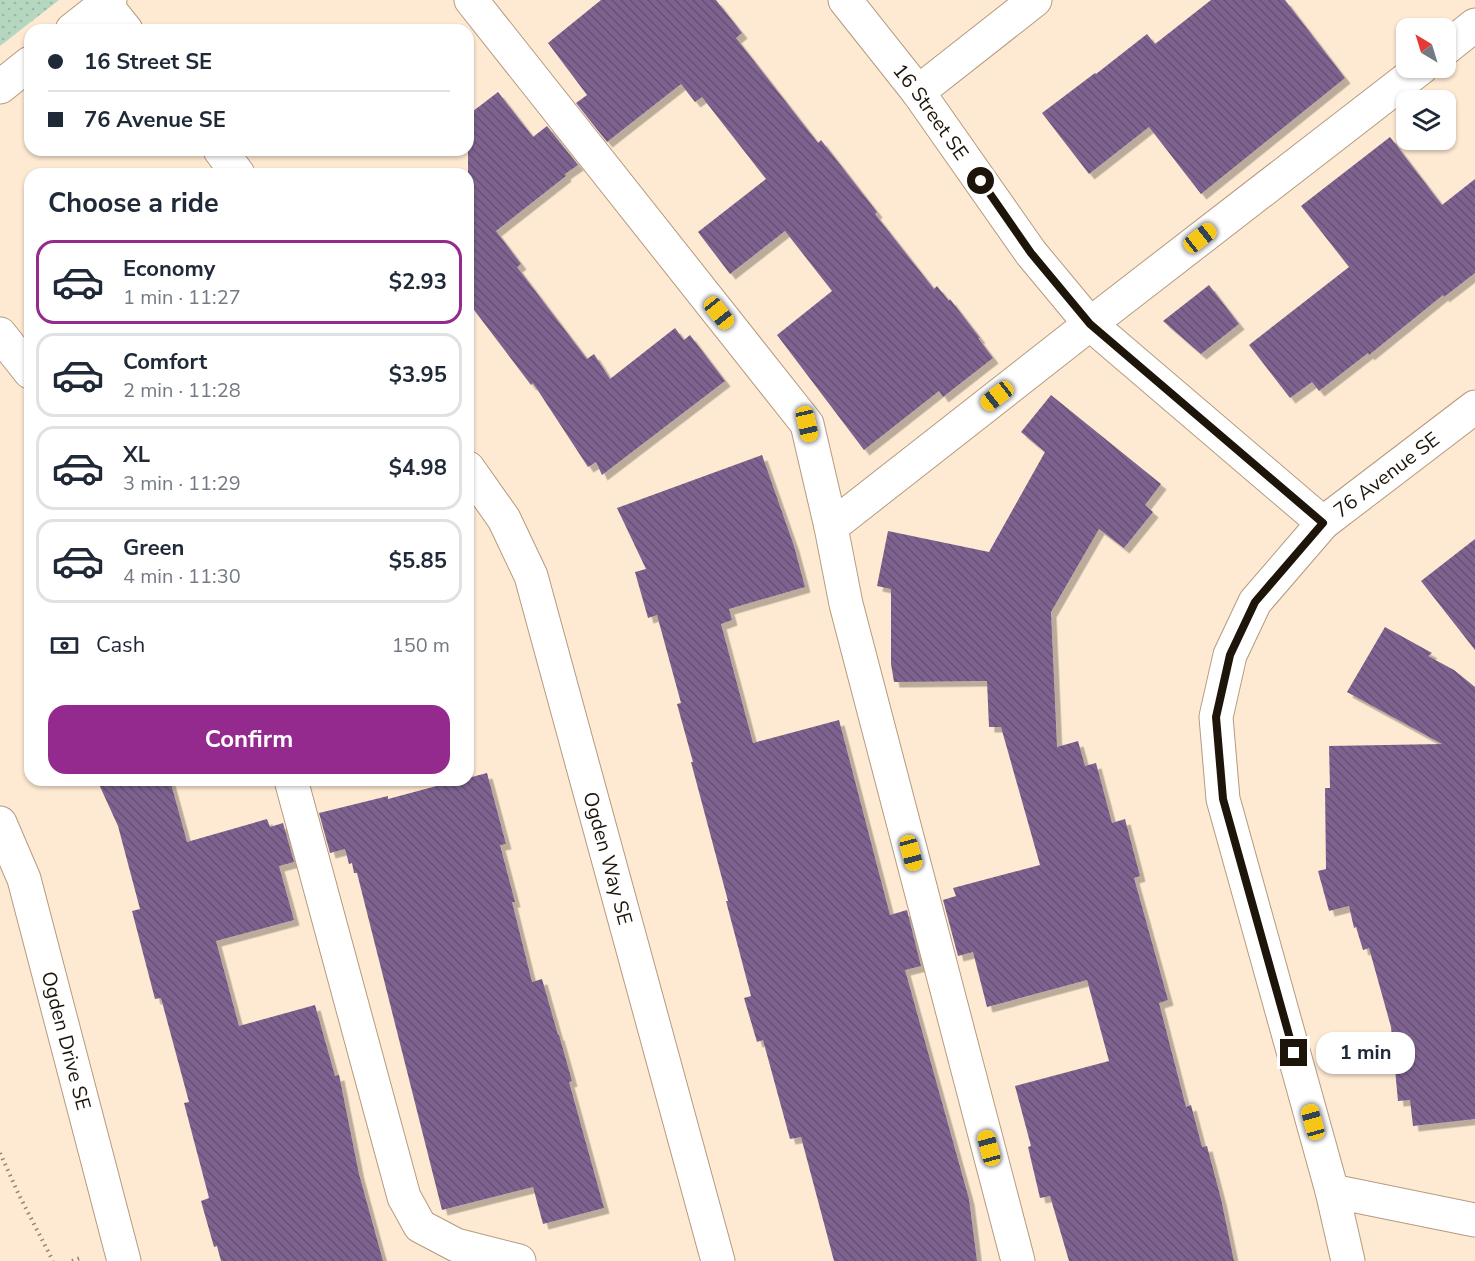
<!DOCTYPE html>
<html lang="en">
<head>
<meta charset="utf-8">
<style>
	body { margin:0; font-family:"Nunito Sans",sans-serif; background:#f6f6f7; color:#1f2937; height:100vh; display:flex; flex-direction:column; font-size:22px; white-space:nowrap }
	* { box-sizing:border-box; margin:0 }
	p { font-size:20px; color:#747a83 }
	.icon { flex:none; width:33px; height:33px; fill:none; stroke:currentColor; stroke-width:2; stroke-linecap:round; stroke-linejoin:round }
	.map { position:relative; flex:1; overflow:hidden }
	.side { position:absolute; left:24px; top:168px; width:450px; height:618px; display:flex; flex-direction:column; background:#fff; border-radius:18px; box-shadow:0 2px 4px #0004 }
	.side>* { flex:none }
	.top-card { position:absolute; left:24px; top:24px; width:450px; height:132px; border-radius:18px; box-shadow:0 2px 4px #0004; display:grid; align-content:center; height:132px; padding:0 24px; background:#fff }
	.needle { width:39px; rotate:322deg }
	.buttons { position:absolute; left:1396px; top:18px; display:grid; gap:12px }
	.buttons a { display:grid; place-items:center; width:60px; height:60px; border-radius:12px; background:#fff; box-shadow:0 2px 4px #0004; font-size:30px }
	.end { position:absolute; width:27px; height:27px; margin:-14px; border:8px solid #1e150a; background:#fff; box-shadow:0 0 0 3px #fff }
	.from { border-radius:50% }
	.bubble { position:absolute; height:42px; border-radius:18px; background:#fff; box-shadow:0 2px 4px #0004; font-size:20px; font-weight:700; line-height:42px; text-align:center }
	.car { position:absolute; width:18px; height:36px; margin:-18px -9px; border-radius:8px; box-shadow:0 0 4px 2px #0007; background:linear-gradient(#f5c518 24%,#345 0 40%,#f5c518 0 76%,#345 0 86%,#f5c518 0) }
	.top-card b { display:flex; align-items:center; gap:21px; height:57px; font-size:22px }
	.top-card b+b { border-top:2px solid #e0e1e3 }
	.top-card i { width:15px; height:15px; background:#1f2937 }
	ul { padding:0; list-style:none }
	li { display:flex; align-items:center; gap:18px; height:84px; margin:0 12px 9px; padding:0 12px; border:3px solid #e0e1e3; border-radius:18px }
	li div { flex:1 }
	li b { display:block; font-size:22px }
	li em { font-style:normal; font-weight:700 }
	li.active { border-color:#942a8d }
	li>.icon { width:54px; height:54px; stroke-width:1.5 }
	h2 { padding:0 24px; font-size:27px; line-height:72px }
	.pay { display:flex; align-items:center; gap:15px; height:66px; padding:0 24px; font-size:22px }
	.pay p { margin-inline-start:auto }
	.button { display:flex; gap:12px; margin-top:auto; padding:12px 24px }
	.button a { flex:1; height:69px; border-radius:18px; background:#942a8d; color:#fff; font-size:24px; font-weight:700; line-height:69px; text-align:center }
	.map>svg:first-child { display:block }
	.park { fill:url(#park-dots) }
	.building { fill:url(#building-back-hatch); filter:url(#shadow) }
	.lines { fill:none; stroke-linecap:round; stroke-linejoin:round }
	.minor-casing { stroke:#b49b80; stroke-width:35 }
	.path { stroke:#948574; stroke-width:4; stroke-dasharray:1.5 4.5; stroke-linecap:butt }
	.minor { stroke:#fff; stroke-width:33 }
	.route { stroke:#1e150a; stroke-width:8 }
	.labels { text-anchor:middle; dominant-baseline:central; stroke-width:5; stroke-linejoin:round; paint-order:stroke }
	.street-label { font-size:20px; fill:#1e150a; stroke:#fff }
</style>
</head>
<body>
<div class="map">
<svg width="1475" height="1261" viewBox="0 0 1475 1261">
	<defs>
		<pattern id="park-dots" width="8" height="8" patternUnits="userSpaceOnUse" patternTransform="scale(1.5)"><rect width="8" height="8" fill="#b6d7bf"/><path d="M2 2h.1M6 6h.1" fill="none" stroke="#9cb8a3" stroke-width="1.8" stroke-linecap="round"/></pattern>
		<pattern id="building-back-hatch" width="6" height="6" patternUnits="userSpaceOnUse" patternTransform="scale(1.5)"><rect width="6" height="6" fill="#7e6490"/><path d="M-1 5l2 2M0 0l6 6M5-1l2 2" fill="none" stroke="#675174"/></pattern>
		<filter id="shadow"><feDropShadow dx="5.5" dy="5.5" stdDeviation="0" flood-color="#0004"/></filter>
	</defs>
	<rect width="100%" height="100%" fill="#fee9d2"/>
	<!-- park -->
	<path class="park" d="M 0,0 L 59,0 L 0,46 Z"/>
	<!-- building -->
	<path class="building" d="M 601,0 L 716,0 L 742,33 L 736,38 L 818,143 L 821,140 L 877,212 L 875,214 L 934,289 L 937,286 L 949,301 L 950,299 L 980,338 L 978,338 L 993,358 L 943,397 L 939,391 L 864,450 L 777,335 L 832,291 L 785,231 L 730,274 L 698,232 L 766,179 L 702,97 L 695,102 L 681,84 L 607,142 L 576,103 L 587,95 L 548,43 Z
		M 1211,0 L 1285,0 L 1345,78 L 1201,194 L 1149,127 L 1089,174 L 1042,113 L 1095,73 L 1096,74 L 1147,34 L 1155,44 Z
		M 498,92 L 533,137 L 547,126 L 578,165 L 565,174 L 566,176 L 496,231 L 521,264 L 517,267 L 587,359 L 594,354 L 610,379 L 675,328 L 684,340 L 690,335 L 725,381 L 602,475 L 596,462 L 588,467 L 533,383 L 531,385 L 468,302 L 468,115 Z
		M 1390,137 L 1442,205 L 1475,179 L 1475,273 L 1444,297 L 1443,295 L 1369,355 L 1368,353 L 1319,391 L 1312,382 L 1290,398 L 1249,345 L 1349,267 L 1301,206 Z
		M 1209,285 L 1239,324 L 1201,354 L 1163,321 Z
		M 1051,395 L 1161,484 L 1145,505 L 1153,512 L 1124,548 L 1099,529 L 1051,612 L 1057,747 L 1078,741 L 1085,766 L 1096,763 L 1112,823 L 1125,819 L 1140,876 L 1134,878 L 1168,1000 L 1159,1003 L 1186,1107 L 1191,1105 L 1202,1147 L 1207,1146 L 1221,1199 L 1234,1261 L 1069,1261 L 1050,1196 L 1040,1198 L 1028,1147 L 1031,1146 L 1015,1086 L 1109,1061 L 1087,980 L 987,1007 L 973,952 L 958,956 L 943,900 L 956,896 L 953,888 L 1040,865 L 1001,727 L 989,727 L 987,681 L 894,682 L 891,664 L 891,589 L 877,586 L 888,531 L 989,552 L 1045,452 L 1021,432 Z
		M 762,455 L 794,546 L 805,587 L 729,609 L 732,620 L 721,624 L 753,743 L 839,720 L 890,915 L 907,910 L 921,966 L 905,970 L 969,1199 L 977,1261 L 834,1261 L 801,1137 L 790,1139 L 763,1040 L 757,1042 L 744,998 L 751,996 L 726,901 L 728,901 L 691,762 L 693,762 L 677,704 L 681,703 L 657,615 L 648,618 L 635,572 L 646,569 L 617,508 Z
		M 1475,539 L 1475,650 L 1421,581 Z
		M 1385,627 L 1432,653 L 1428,656 L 1454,670 L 1475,687 L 1475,1119 L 1413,1126 L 1410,1100 L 1398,1101 L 1391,1027 L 1369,948 L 1363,950 L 1356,927 L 1354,928 L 1349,906 L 1329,911 L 1318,871 L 1326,869 L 1325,788 L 1330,788 L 1329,746 L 1442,744 L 1347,692 Z
		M 487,773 L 506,844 L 500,845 L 515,902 L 512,902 L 532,982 L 542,979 L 558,1035 L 559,1035 L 572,1081 L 569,1082 L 604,1208 L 543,1224 L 533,1187 L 442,1210 L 357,873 L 354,873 L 352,863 L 349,864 L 345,849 L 330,853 L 319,813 L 388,796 L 388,799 L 459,780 L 468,780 L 468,778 Z
		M 97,780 L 170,780 L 187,842 L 267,819 L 270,827 L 283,823 L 294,862 L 279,866 L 294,920 L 216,941 L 239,1026 L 315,1005 L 335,1076 L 339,1075 L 359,1174 L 383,1261 L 221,1261 L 217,1246 L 214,1247 L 201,1201 L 209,1198 L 184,1103 L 189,1102 L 161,998 L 155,999 L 132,911 L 140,909 L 118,826 Z"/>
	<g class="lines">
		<!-- minor casing -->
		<g class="minor-casing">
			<g id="minor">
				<path d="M 471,0 L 807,424 L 831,527 L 846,604 L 1018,1261"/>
				<path id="s1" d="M 845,0 L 918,92 L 1031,253 L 1090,324 L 1323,523"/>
				<path d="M 105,4 L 126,30"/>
				<path d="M 72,30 L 110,0"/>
				<path d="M 1446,48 L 1475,25"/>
				<path d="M 0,87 L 30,63"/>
				<path d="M 918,92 L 1035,0"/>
				<path d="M 220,150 L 238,174"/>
				<path d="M 0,334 L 30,372"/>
				<path id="s2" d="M 468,468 L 504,519 L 531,576 L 718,1261"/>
				<path d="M 831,527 L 1090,324 L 1421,68"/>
				<path d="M 291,780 L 404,1197 L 420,1226 L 456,1245 L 519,1261"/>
				<path id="s3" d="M 0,823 L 24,879 L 124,1261"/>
				<path d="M 1332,1191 L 1475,1220"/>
				<path id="s4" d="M 1348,1261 L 1332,1191 L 1223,799 L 1216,717 L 1230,655 L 1255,602 L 1323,523 L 1475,407"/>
			</g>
		</g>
		<!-- path -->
		<path class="path" d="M 0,1153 L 19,1195 L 53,1261
			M 72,1261 L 83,1257"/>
		<!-- minor -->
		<use href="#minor" class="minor"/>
	</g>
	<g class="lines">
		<!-- route -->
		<path class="route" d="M 981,181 L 1031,253 L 1090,324 L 1323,523 L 1255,602 L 1230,655 L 1216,717 L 1223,799 L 1294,1053"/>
	</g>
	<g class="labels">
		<!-- street labels -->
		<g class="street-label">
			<text stroke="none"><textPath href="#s1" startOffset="141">16 Street SE</textPath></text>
			<text stroke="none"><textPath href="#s4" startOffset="867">76 Avenue SE</textPath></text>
			<text stroke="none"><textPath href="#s2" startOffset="418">Ogden Way SE</textPath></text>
			<text stroke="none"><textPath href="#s3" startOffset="228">Ogden Drive SE</textPath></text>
		</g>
	</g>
</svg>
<div class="buttons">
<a><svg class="needle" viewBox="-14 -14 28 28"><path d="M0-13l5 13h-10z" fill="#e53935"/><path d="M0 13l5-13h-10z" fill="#747a83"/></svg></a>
<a><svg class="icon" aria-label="layers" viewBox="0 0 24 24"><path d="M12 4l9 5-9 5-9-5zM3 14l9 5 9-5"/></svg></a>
</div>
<i class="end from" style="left:981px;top:181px"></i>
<i class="end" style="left:1294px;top:1053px"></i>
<div class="bubble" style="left:1316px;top:1032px;width:99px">1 min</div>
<i class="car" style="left:1200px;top:238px;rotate:52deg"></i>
<i class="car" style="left:719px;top:313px;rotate:141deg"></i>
<i class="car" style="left:997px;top:396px;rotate:232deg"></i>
<i class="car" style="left:807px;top:424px;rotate:167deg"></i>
<i class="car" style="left:911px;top:853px;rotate:165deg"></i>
<i class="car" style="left:1313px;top:1122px;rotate:344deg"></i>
<i class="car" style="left:989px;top:1148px;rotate:345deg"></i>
<div class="top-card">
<b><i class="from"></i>16 Street SE</b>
<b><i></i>76 Avenue SE</b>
</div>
<section class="side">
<h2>Choose a ride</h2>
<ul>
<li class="active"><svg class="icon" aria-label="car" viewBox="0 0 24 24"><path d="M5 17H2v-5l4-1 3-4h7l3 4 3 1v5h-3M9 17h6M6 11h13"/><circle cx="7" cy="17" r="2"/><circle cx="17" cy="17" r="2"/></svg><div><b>Economy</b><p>1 min · 11:27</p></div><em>$2.93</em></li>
<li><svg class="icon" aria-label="car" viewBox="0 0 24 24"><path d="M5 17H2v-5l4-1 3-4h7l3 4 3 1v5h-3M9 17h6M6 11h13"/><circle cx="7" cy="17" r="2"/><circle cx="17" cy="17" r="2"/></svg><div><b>Comfort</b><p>2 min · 11:28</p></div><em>$3.95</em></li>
<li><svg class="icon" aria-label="car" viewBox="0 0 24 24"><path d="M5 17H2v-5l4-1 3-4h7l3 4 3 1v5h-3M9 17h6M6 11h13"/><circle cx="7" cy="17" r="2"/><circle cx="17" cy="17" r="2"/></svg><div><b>XL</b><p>3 min · 11:29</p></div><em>$4.98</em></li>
<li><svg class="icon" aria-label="car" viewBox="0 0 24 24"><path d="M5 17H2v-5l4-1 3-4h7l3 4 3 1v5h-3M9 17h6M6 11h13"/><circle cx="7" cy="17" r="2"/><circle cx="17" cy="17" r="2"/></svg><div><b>Green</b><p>4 min · 11:30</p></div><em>$5.85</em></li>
</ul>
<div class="pay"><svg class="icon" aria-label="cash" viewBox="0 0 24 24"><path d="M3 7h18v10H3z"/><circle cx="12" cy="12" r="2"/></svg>Cash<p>150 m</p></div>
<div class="button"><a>Confirm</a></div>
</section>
</div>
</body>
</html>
